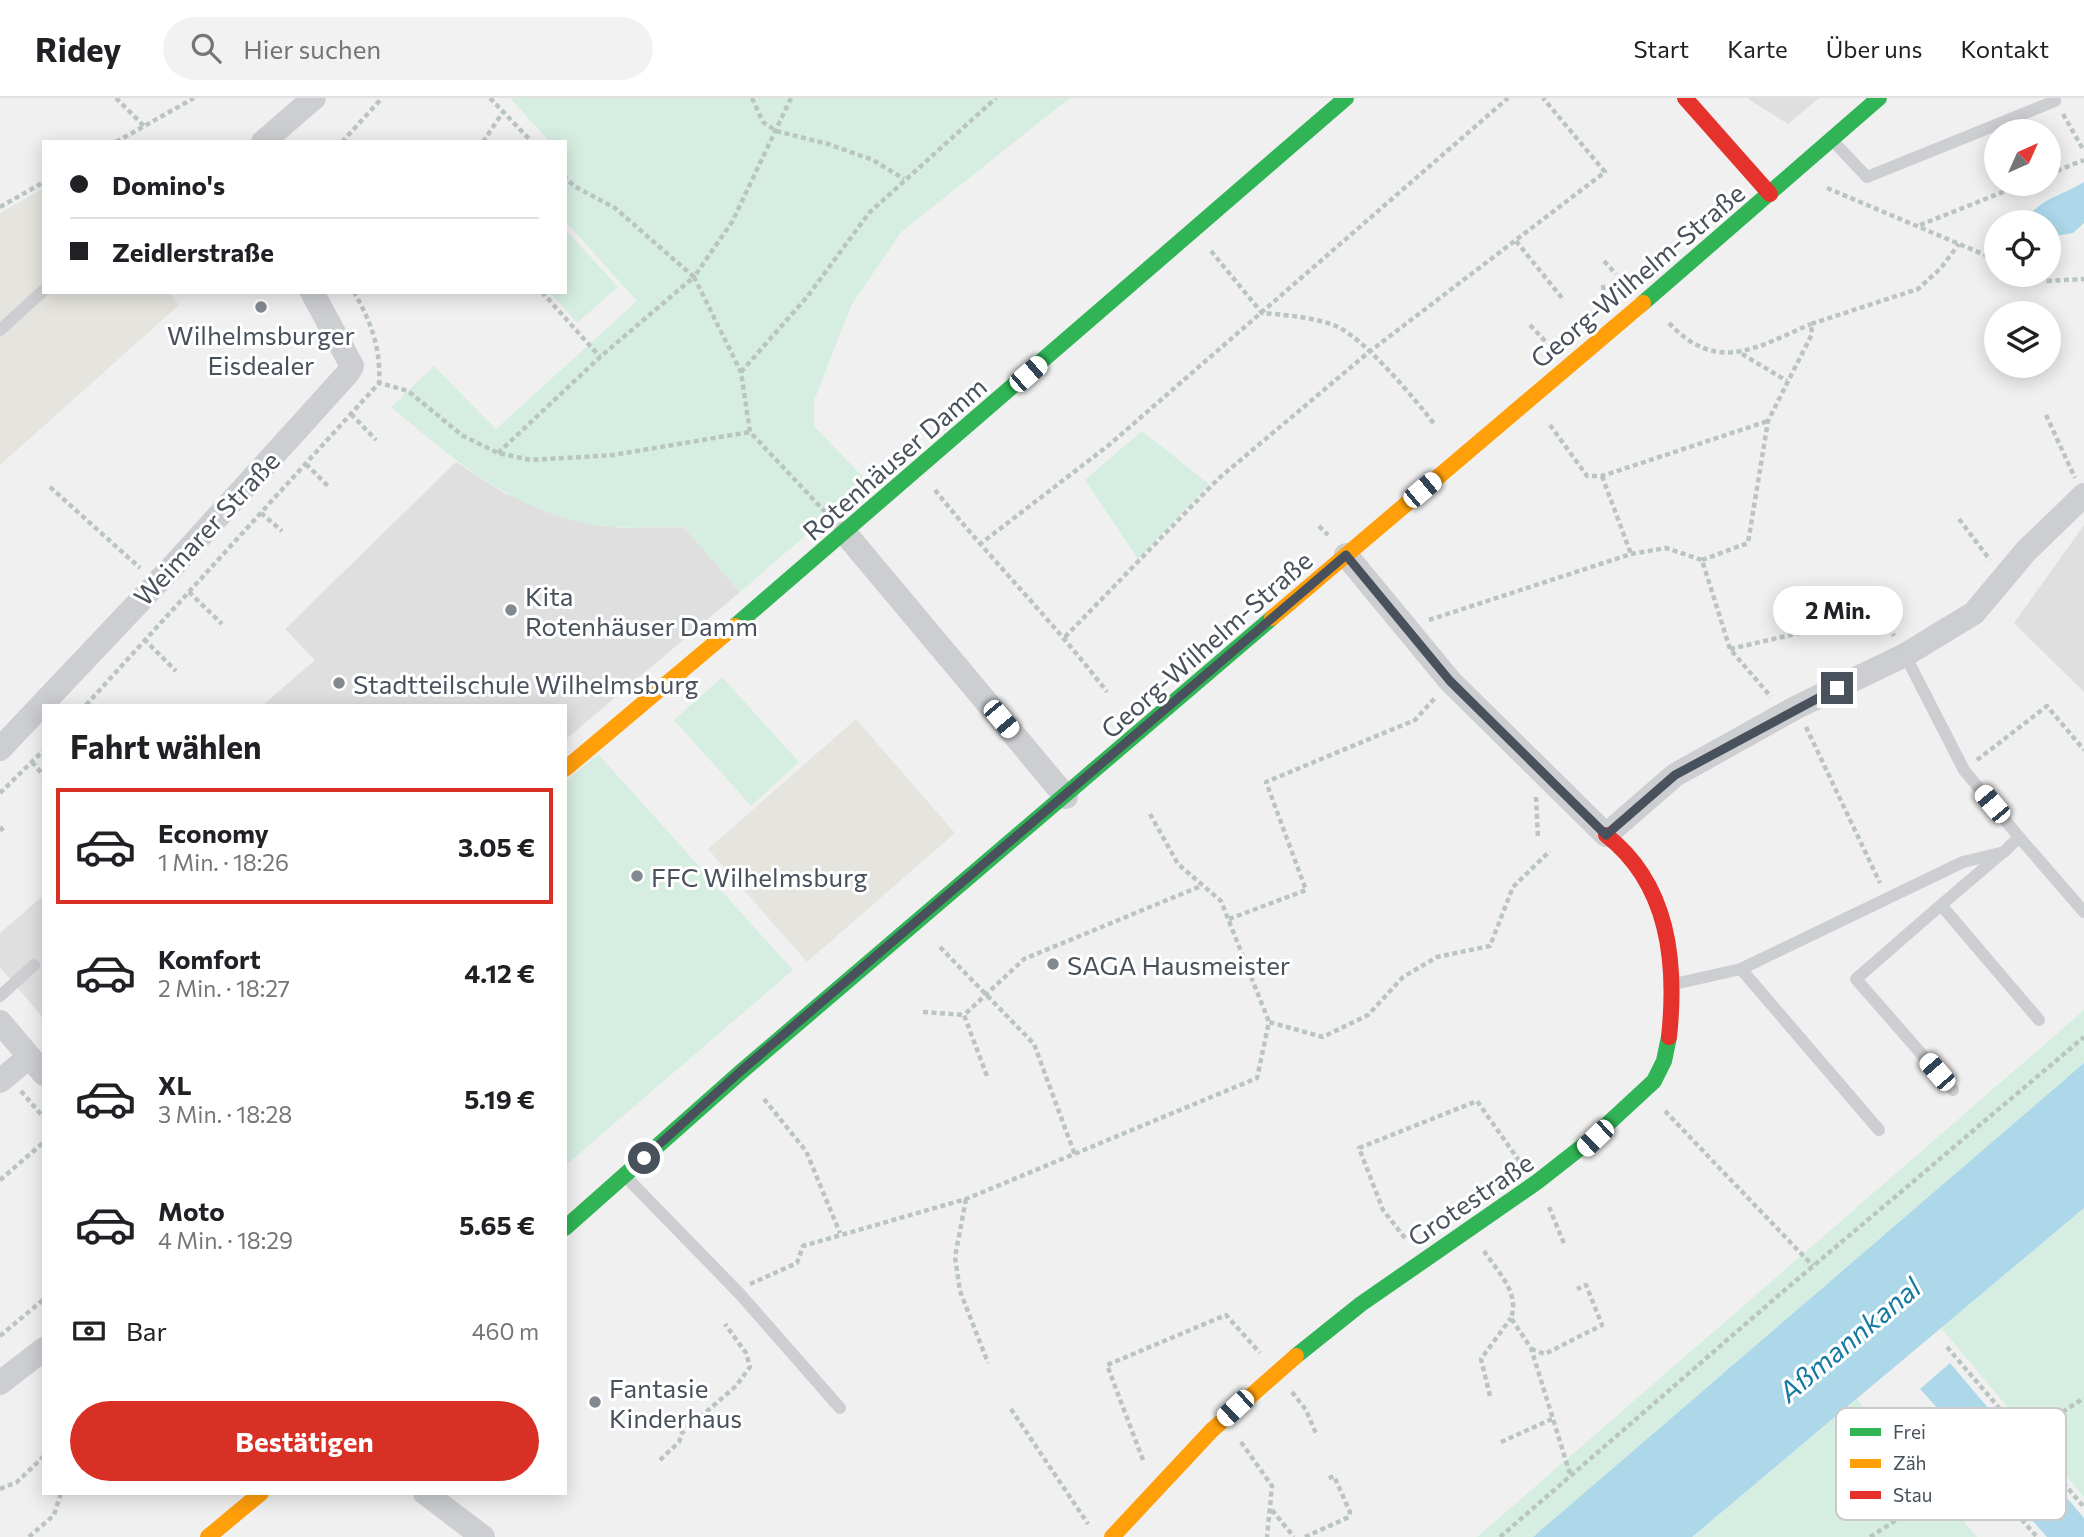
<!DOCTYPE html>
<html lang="de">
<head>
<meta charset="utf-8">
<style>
	body { margin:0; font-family:Commissioner,sans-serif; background:#f2f2f2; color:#202124; height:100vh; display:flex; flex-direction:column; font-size:26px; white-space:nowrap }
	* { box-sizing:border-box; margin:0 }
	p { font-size:23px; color:#757577 }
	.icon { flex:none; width:38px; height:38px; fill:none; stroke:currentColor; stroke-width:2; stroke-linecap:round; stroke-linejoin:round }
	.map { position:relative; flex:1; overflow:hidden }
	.panel { position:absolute; left:42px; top:606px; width:525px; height:791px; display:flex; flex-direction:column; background:#fff; border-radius:0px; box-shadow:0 4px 18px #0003 }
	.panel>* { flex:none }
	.top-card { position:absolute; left:42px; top:42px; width:525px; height:154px; border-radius:0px; box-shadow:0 4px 18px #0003; display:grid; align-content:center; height:154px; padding:0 28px; background:#fff }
	.needle { width:46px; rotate:45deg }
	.fabs { position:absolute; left:1984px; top:21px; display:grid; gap:14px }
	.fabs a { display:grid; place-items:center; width:77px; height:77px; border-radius:50%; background:#fff; box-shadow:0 4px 18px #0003; font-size:35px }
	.end { position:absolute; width:32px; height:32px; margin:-16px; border:9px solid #48515c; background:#fff; box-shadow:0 0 0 4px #fff }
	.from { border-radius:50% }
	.bubble { position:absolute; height:49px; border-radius:24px; background:#fff; box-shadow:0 4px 18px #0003; font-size:23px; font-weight:700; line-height:49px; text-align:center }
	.car { position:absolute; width:21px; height:42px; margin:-21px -10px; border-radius:9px; box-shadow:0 0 5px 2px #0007; background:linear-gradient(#fff 24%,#345 0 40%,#fff 0 76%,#345 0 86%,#fff 0) }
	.top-card b { display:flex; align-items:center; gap:24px; height:66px; font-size:26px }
	.top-card b+b { border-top:2px solid #e0e0e0 }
	.top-card i { width:18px; height:18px; background:#202124 }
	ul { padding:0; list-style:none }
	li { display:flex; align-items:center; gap:21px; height:116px; margin:0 14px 10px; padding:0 14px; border:4px solid transparent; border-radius:0px }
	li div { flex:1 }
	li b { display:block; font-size:26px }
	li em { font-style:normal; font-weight:700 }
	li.on { border-color:#d93025 }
	li>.icon { width:63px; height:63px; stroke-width:1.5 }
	h2 { padding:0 28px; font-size:32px; line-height:84px }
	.pay { display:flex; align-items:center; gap:18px; height:77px; padding:0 28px; font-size:26px }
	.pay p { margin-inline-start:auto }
	.primary-button { display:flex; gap:14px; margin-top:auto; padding:14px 28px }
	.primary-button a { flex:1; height:80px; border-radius:42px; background:#d93025; color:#fff; font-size:28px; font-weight:700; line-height:80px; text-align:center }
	header { display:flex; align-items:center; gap:42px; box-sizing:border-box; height:98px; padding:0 35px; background:#fff; border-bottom:2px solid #e0e0e0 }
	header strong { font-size:33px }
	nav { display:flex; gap:38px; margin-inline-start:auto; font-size:24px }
	.search { width:490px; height:63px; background:#f2f2f2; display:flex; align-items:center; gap:18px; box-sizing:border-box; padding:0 24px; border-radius:38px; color:#757577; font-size:26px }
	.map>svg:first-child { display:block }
	.commercial { fill:#e5e4de }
	.education { fill:#dfdfe0 }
	.green { fill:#d6eee1 }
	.water { fill:#add8ea }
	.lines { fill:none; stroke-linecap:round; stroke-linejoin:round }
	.path { stroke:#bac5c2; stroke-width:4.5; stroke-dasharray:5 3.5; stroke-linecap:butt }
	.lane { stroke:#ccced1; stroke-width:12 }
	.street { stroke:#ccced1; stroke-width:24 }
	.fast { stroke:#30b455; stroke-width:16 }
	.slow { stroke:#ff9f0a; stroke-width:16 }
	.jam { stroke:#e5322d; stroke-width:16 }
	.route { stroke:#48515c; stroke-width:9 }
	.poi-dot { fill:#838990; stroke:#fff; stroke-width:2.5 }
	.labels { text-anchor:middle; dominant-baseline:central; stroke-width:6; stroke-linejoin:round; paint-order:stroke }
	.street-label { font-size:26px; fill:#48515c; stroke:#fff }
	.poi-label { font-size:26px; fill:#48515c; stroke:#fff; text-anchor:start }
	.water-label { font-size:28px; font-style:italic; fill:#1579a2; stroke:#fff }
	.key { fill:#fff; stroke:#c8cbce; stroke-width:2 }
	.key-label { font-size:19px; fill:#48515c }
</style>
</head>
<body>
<header>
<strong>Ridey</strong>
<div class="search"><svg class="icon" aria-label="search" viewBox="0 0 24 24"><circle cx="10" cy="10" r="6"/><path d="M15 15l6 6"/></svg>Hier suchen</div>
<nav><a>Start</a><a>Karte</a><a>Über uns</a><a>Kontakt</a></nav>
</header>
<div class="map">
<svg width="2084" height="1439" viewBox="0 0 2084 1439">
	<rect width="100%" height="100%" fill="#f1f0f0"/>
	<!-- commercial -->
	<path class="commercial" d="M 44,90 L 44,194 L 168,194 L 179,207 L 0,367 L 0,115 Z
		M 856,621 L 955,735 L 807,864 L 708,751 Z"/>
	<!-- education -->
	<path class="education" d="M 1747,0 L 1819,0 L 1788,26 Z
		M 456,364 L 504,395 L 573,422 L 620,430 L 684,429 L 740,494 L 565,642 L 565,607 L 263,607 L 315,562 L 285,531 Z
		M 2084,427 L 2084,594 L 2014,525 Z
		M 44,797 L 44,921 L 0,869 L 0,835 Z"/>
	<!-- green -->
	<path class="green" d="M 510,0 L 1070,0 L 901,134 L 851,208 L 814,303 L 814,328 L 868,384 L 740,494 L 684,429 C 654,428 624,432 593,427 C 511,412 453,361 391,309 L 434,268 L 496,331 L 637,203 L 565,123 L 565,44 L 550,44 Z
		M 565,131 L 618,189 L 577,225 L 550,194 L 565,194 Z
		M 1142,333 L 1209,386 L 1138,461 L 1085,382 Z
		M 722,579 L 799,664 L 751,708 L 674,622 Z
		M 598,656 L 793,872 L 565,1068 L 565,684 Z
		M 2084,912 L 2084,965 L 1533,1439 L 1477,1439 Z
		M 2084,1110 L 2084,1399 L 1941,1230 Z
		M 1857,1301 L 1977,1439 L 1692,1439 Z"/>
	<!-- water -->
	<path class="water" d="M 2084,84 L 2084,125 L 2073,135 L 2049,139 L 2049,124 L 2034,124 L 2033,113 C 2047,99 2067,95 2084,84 Z
		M 2084,965 L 2084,1110 L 1692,1439 L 1533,1439 Z
		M 1950,1265 L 2011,1337 L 1981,1358 L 1920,1291 Z
		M 2023,1348 L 2084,1420 L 2084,1439 L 2047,1439 L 1989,1373 Z"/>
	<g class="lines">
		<!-- path -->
		<path class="path" d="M 116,0 L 144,28
			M 490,0 L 532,44
			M 752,0 L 763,24 L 776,33 L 828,46 L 873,62 L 904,81
			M 791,0 L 732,124 L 694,179 L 741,274 L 750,334 L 828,417
			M 2063,16 L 2084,53
			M 116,44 L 194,0
			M 342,44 L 382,0
			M 483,44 L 503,14
			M 2049,76 L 2084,62
			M 1827,90 L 1997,162
			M 0,109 L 44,84
			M 1920,127 L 2023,86
			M 1516,143 L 1562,200
			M 1211,153 L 1262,215 C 1286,217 1313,219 1336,228 C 1364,240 1416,302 1435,327
			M 1604,163 L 1616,176
			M 2031,177 L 2047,183 L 2084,181
			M 1603,187 L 1604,195
			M 542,194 L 600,259
			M 1669,225 C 1718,277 1757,249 1811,226
			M 1530,227 L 1547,245
			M 1742,256 L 1787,283
			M 741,274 L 807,199 L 869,115 L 996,0
			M 377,284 L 408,293 L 463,338 L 498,355 L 531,362 L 613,357 L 750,334
			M 351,316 L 376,342
			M 2046,317 L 2075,380
			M 1550,327 L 1587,378 L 1602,378 L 1768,323
			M 498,355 L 600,259 L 694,179 L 615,110 L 574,88 L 565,79
			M 306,366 L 328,388
			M 1602,378 L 1631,456
			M 50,389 L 140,470
			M 935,392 C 990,461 1053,523 1107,594
			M 261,415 L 282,433
			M 1959,421 L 1990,462
			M 1319,428 L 1328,437
			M 979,447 L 1109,347 L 1508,0
			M 1702,462 L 1748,445 L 1768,323 L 1812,236 L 1811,226 L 1918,191 L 1940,171 L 1959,146
			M 189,494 L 222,526
			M 1429,522 L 1631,456 L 1666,450 L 1702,462 L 1730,551 L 1771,599
			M 1065,539 L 1218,381 L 1369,254 L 1605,74 L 1543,0
			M 144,541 L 176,573
			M 1730,551 L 1882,516 L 1894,538
			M 86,607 L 379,285 C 381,250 371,224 354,194
			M 1806,629 L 1880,785
			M 1977,662 L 2047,608 L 2084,652
			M 32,664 L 44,678
			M 0,695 L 44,652
			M 1536,699 L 1538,740
			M 1150,716 L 1178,766 L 1221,803 L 1269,924
			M 0,729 L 4,734
			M 1229,821 L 1306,792 L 1266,684 L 1415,622 L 1435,600
			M 940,849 L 1034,946 L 1075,1057
			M 923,914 L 964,917
			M 987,978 L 964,917 L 1024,861 L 1201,788
			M 21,993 L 44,1020
			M 764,1001 L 806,1053 L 840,1135
			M 1665,1013 L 1813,1168
			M 0,1082 L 44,1044
			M 966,1101 L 955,1159 L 960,1193 L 988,1265
			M 1549,1109 L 1565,1148
			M 1405,1140 L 1383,1112 L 1359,1050 L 1477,1003 L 1520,1064
			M 1484,1153 C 1498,1174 1520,1195 1511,1220 L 1531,1250 L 1570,1376
			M 750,1186 L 797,1165 L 803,1148 L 966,1101 L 1257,980 L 1269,924 L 1323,939 L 1368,917 L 1403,879 L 1437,859 L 1490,848 L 1513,789 L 1550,753
			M 0,1238 L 44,1201
			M 1947,1249 L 2084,1409
			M 1531,1251 L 1545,1256 L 1602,1227 L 1586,1187 L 1577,1191
			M 1292,1294 L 1306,1312 L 1317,1338
			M 1490,1298 L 1481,1261 L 1511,1220
			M 1011,1311 L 1088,1426
			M 1241,1344 L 1272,1388 L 1267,1439
			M 1501,1344 L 1552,1321
			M 660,1362 L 679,1344 L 682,1335 L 736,1288 L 750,1269 L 746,1255 L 725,1226
			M 1143,1362 L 1107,1267 L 1226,1217 L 1260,1255
			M 1977,1370 L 2037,1439
			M 0,1391 L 17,1384 L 44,1358
			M 1272,1412 L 1294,1439
			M 29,1439 L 54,1417 L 61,1395
			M 1305,1439 L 1349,1419 L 1350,1414 L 1334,1378 L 1327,1381
			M 1500,1439 L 1779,1197 L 2084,939
			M 1870,1439 L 2084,1300"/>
		<!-- lane -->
		<path class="lane" d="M 1832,42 L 1867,79 L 2055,3
			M 0,232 L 44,192
			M 1905,557 L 1964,672 L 2019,739
			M 2001,756 L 1941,807 L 2039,922
			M 1941,807 L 1856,881 L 1953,992
			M 1741,871 L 1963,764 L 2004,754 L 2019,739 L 2084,814
			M 1674,886 L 1741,871 L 1879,1032
			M 0,898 L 34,867
			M 625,1078 L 739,1195 L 840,1310"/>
		<!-- street -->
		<path class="street" d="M 263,44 L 314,0
			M 845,435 L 1066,699
			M 1346,457 L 1450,583 L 1606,737 L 1675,677 L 1797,609 L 1905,557 L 1974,515 L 2026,453 L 2084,397
			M 0,651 L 175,466 L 348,275 L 352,268 L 312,194
			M 0,924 L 44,976
			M 0,983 L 29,959
			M 0,1285 L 44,1251
			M 425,1395 L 483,1439"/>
		<!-- fast -->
		<path class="fast" d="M 1643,205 L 1879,0
			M 735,528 L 1346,0
			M 565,1130 L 742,973 L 1272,520
			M 1296,1258 L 1361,1206 L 1537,1084 L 1588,1044 L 1654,983 L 1664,963 L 1669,939"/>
		<!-- slow -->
		<path class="slow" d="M 1272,520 L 1643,205
			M 565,671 L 735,528
			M 208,1439 L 261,1395
			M 1112,1439 L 1212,1332 L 1296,1258"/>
		<!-- jam -->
		<path class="jam" d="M 1685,0 L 1770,96
			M 1606,737 C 1669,786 1677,864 1669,939"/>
	</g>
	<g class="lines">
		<!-- route -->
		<path class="route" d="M 644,1060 L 742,972 L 1346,457 L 1450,583 L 1606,737 L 1675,677 L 1837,590"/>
	</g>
	<!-- markers -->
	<g class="poi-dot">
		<circle cx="261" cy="209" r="7"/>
		<circle cx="511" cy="512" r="7"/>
		<circle cx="339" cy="585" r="7"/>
		<circle cx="637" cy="778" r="7"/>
		<circle cx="1053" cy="866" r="7"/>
		<circle cx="595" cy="1304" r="7"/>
	</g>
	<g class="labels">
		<!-- street labels -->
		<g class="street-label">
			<text transform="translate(1637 177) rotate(-40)">Georg-Wilhelm-Straße</text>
			<text transform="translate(894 360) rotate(-41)">Rotenhäuser Damm</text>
			<text transform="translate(206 430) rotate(-47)">Weimarer Straße</text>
			<text transform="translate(1206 546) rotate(-41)">Georg-Wilhelm-Straße</text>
			<text transform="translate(1470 1101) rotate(-34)">Grotestraße</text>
		</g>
		<!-- poi labels -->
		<g class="poi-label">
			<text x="261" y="236" text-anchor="middle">Wilhelmsburger<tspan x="261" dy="30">Eisdealer</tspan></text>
			<text x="525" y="497">Kita<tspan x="525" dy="30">Rotenhäuser Damm</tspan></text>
			<text x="353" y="585">Stadtteilschule Wilhelmsburg</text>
			<text x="651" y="778">FFC Wilhelmsburg</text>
			<text x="1067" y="866">SAGA Hausmeister</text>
			<text x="609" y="1289">Fantasie<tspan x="609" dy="30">Kinderhaus</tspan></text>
		</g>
		<!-- water labels -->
		<g class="water-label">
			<text transform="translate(1849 1241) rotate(-40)">Aßmannkanal</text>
		</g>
	</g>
	<!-- legend -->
	<rect x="1836" y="1310" width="230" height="112" rx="10" class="key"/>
	<rect x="1850" y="1330" width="31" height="8" fill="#30b455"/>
	<rect x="1850" y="1361" width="31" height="9" fill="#ff9f0a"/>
	<rect x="1850" y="1393" width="31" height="8" fill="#e5322d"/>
	<g class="key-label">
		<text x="1893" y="1341">Frei</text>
		<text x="1893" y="1372">Zäh</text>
		<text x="1893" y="1404">Stau</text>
	</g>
</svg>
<div class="fabs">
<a><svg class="needle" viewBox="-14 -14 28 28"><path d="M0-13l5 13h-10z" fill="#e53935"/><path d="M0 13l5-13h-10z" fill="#757577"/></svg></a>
<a><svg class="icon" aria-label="locate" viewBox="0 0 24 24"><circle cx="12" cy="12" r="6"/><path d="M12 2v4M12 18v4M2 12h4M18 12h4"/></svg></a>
<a><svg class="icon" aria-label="layers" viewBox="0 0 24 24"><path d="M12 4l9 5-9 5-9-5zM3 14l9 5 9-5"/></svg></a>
</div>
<i class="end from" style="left:644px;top:1060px"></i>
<i class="end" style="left:1837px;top:590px"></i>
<div class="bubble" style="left:1773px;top:488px;width:130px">2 Min.</div>
<i class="car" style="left:1028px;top:276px;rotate:49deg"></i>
<i class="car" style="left:1422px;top:392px;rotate:50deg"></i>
<i class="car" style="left:1001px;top:621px;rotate:140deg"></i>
<i class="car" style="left:1992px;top:706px;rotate:320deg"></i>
<i class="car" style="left:1937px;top:974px;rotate:319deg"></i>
<i class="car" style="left:1595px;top:1040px;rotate:226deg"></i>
<i class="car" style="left:1235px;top:1310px;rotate:227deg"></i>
<div class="top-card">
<b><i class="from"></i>Domino's</b>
<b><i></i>Zeidlerstraße</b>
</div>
<section class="panel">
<h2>Fahrt wählen</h2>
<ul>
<li class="on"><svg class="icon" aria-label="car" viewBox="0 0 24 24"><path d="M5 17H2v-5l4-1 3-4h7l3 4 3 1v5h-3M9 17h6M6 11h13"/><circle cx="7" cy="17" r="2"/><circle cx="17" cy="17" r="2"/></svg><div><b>Economy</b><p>1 Min. · 18:26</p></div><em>3.05 €</em></li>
<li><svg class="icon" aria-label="car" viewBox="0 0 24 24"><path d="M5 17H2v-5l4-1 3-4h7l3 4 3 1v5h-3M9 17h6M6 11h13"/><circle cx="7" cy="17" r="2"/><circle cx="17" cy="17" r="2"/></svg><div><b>Komfort</b><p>2 Min. · 18:27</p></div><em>4.12 €</em></li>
<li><svg class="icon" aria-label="car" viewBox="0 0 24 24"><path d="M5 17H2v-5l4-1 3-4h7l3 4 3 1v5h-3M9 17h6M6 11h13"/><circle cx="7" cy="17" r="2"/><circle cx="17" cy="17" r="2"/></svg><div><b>XL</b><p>3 Min. · 18:28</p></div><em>5.19 €</em></li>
<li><svg class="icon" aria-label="car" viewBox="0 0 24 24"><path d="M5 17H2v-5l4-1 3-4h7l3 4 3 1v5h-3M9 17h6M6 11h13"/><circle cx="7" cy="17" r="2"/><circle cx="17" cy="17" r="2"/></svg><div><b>Moto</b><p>4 Min. · 18:29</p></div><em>5.65 €</em></li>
</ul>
<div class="pay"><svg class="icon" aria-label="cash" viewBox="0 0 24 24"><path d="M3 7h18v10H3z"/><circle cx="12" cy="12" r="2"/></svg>Bar<p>460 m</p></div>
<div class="primary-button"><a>Bestätigen</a></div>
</section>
</div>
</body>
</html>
